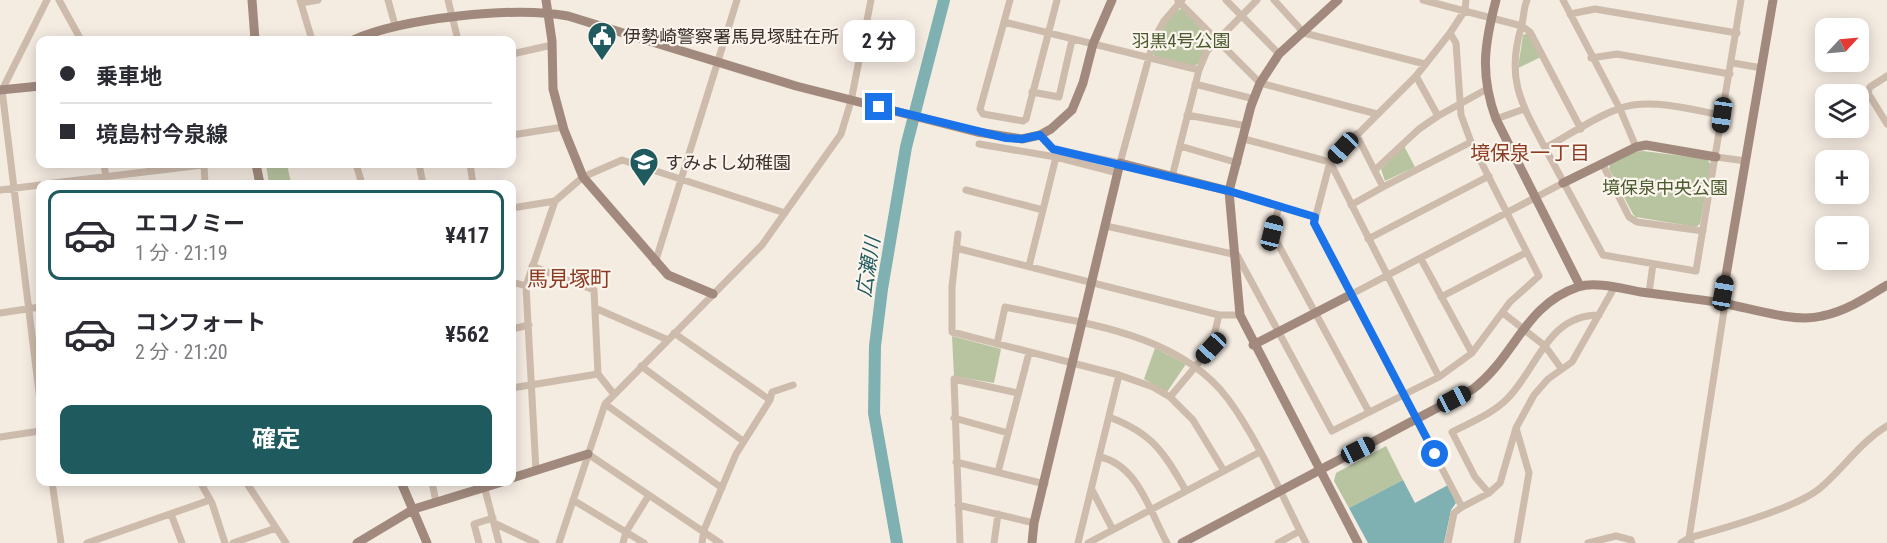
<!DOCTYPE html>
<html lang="ja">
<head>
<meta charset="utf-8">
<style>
	body { margin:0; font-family:"Roboto Condensed","Noto Sans JP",sans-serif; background:#f7f7f7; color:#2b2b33; height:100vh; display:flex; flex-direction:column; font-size:22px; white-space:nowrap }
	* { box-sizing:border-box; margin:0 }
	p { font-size:20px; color:#7c7c81 }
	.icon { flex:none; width:33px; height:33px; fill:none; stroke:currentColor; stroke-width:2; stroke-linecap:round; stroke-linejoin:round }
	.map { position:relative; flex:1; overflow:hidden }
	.panel { position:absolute; left:36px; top:180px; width:480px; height:306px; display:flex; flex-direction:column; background:#fff; border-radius:12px; box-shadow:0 3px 15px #0003 }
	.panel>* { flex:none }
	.guide { position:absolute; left:36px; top:36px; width:480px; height:132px; border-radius:12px; box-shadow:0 3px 15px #0003; display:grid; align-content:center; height:132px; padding:0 24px; background:#fff }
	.needle { width:39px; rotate:64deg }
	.buttons { position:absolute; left:1815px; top:18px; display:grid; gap:12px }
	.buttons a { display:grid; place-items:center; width:54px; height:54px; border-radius:12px; background:#fff; box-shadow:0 3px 15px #0003; font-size:30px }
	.end { position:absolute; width:27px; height:27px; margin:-14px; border:8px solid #1a73e8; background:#fff; box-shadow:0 0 0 3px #fff }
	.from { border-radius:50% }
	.bubble { position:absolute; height:42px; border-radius:12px; background:#fff; box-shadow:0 3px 15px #0003; font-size:20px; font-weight:700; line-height:42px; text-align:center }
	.car { position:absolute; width:18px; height:36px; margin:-18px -9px; border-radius:8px; box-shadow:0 0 4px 2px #0007; background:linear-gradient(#222 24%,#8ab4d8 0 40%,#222 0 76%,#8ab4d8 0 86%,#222 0) }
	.guide b { display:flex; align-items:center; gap:21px; height:57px; font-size:22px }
	.guide b+b { border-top:2px solid #e1e1e2 }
	.guide i { width:15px; height:15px; background:#2b2b33 }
	ul { padding:10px 0 0; list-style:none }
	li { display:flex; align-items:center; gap:18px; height:90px; margin:0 12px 9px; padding:0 12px; border:3px solid transparent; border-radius:12px }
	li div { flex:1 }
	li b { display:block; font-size:22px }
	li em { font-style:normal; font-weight:700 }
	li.active { border-color:#1f5a5e }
	li>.icon { width:54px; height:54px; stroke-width:1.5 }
	.primary-button { display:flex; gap:12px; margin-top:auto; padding:12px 24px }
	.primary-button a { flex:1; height:69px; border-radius:12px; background:#1f5a5e; color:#fff; font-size:24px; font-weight:700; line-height:69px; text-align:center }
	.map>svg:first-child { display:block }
	.green { fill:#b8c4a0 }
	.water { fill:#7fb0b2 }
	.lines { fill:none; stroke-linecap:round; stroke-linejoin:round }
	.river { stroke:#7fb0b2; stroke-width:12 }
	.street { stroke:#cdbbac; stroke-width:7 }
	.secondary { stroke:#a18a7d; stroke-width:9 }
	.route { stroke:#1a73e8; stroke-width:8 }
	.labels { text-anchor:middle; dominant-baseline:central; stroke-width:4.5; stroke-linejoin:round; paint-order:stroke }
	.poi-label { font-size:18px; fill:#3b302b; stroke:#fbf5ee; text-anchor:start }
	.park-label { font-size:18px; fill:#4a5a2e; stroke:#fbf5ee }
	.neighbourhood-label { font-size:20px; fill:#8c3b22; stroke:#fbf5ee }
	.water-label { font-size:20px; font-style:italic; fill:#1f5a5e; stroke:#fbf5ee }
	.quarter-label { font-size:21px; fill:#8c3b22; stroke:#fbf5ee }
</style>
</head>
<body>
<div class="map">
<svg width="1887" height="543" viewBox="0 0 1887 543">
	<rect width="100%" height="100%" fill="#f4ebe1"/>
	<!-- green -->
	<path class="green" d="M 1182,9 L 1211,39 L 1198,64 L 1193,66 L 1154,57 L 1152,51 L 1163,27 L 1177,10 Z
		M 1528,33 L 1541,57 L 1518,68 L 1523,35 Z
		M 1404,146 L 1415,167 L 1385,181 L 1381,169 Z
		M 1643,151 L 1707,159 L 1711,165 L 1700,224 L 1696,227 L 1636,217 L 1633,214 L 1609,169 L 1610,164 L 1631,152 Z
		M 266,164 L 287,164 L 291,183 L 269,184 Z
		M 952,336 L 1001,349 L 994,383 L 954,376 Z
		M 1155,348 L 1186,364 L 1167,392 L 1144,379 Z
		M 1386,446 L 1403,480 L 1349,508 L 1334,481 L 1336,473 Z"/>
	<!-- water -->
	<path class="water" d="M 1403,480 L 1415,503 L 1448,485 L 1456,503 L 1451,510 L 1444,543 L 1368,543 L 1349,508 Z"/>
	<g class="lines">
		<!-- river -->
		<path class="river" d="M 897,543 L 874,413 L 875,346 L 882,289 L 906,147 L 944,0"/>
		<!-- street -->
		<path class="street" d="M 59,0 L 81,40
			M 300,0 L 312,40
			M 388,0 L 395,25
			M 448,0 L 458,40
			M 1010,0 L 980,109 L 983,114 L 1023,121 L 1026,119 L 1057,0
			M 1226,0 L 1279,54
			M 1274,0 L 1304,33 L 1425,64
			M 1423,0 L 1522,26 L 1530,32 L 1581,129
			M 1527,0 C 1523,9 1524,19 1521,28 C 1506,79 1521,103 1545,148 C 1570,135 1606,109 1633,105 C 1662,101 1693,110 1721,115
			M 1563,0 L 1620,109 L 1636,147
			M 1178,1 L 1260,83 L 1377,114
			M 301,3 L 318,0
			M 1570,14 L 1595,9 L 1737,33
			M 1004,22 L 1199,70
			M 512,54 L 552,45
			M 1591,58 L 1617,54 L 1730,74
			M 1733,63 L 1762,68
			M 1416,76 L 1438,116 L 1487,89
			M 1887,76 L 1870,87 L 1868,93 L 1887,124
			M 1195,84 L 1254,99
			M 1032,92 L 1059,97 L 1072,40
			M 1187,115 L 1247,126
			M 1496,119 L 1524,109
			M 1356,134 L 1383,187 L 1471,142
			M 512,135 L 563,127
			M 1040,135 L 1053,149 L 1120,163 L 1154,39 L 1164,21 L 1182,0
			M 1244,139 L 1330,162 L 1439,377
			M 979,144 L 1056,157 L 1118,173
			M 1180,146 L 1238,163
			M 1545,148 L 1603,255 L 1696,271 L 1741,0
			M 1716,157 L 1746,161
			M 1602,163 L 1629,217 L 1637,222 L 1703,231
			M 104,164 L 107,184
			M 356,164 L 362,184
			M 419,164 L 423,184
			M 470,164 L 473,184
			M 204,165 L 205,184
			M 1375,170 L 1419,129 L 1438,116
			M 1172,177 L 1199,70 L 1207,51 L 1257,0
			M 45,184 L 211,164
			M 0,190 L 40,185
			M 966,190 L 1043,210 L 1056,157
			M 1229,191 L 1315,217
			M 1351,205 L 1383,187
			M 1279,206 L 1272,233 L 1369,412
			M 512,208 L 555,201
			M 1106,226 L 1237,255 L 1332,431 L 1439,377 L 1472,353 L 1510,302 L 1539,276 L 1471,142 L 1461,115 L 1456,43 L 1450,33
			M 958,234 L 952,287 L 952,332 L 1119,375 L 1153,387 L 1170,397 L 1193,420 L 1224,471
			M 1368,239 L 1489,176
			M 956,248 L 1219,315 L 1240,315
			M 1421,259 L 1472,353
			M 655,263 L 737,0
			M 532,266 L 594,290 L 598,374
			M 1029,266 L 1043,210
			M 512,282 L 526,286
			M 1649,293 L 1653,264
			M 1350,295 L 1563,183
			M 1441,297 L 1527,252
			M 595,308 L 668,340
			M 0,313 L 40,307
			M 1503,313 L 1545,346 L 1561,368
			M 512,329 L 529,325
			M 674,333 L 770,400
			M 997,344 L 1005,307 C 1080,323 1178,332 1228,399 C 1259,441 1282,496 1306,543
			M 641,366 L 743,441
			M 512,388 L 598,374 L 613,393
			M 1170,397 L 1211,348 L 1219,315
			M 40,401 L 2,90 L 47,0
			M 605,404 L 722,488
			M 1109,417 C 1152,433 1164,452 1186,491
			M 954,418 L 1008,433
			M 1516,428 L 1529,473 L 1517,543
			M 0,437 L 40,431
			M 588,454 L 720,543
			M 1100,457 C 1138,465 1150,512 1167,543
			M 956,462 L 1045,484
			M 536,471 L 526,286 L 555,201 L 583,177 L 622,160 L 785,213
			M 998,472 L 1029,353
			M 52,482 L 61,543
			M 200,482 L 212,503 L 225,543
			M 246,482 L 286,543
			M 432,482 L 436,502
			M 483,482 L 499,543
			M 1092,490 L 1113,530
			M 1489,493 L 1475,477 L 1452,432 C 1471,422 1492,414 1507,399 C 1538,368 1547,315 1599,315
			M 573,500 L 644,543
			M 958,505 L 1034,523
			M 1462,507 L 1314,223 L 1330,162 L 1416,76 L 1450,33 L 1465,10 L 1466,0
			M 171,514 L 182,543
			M 494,523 L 536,543
			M 87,543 L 210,500
			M 233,543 L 276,528
			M 479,543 L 474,524 L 493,518
			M 559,543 L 605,404 L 762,245 L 841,134 L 851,101 L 871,0
			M 623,543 L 626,532 L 649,495
			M 702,543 L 704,530 L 736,454 L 770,400 L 772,392 L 793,385
			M 960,543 L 954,379 L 1018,393
			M 994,543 L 998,514
			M 1078,543 L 1119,375
			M 1088,543 L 1258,453
			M 1278,543 L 1300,531
			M 1448,543 L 1454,513 L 1462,507 L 1489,493 L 1500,483 L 1516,428 L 1534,395 L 1548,379 L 1572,362 L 1614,288
			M 1588,543 L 1616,536 L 1631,540 L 1632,543
			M 1681,543 L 1689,538 C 1722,529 1794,509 1819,489 C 1843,469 1860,442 1887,426
			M 1691,543 L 1689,538 L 1725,304"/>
		<!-- secondary -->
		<path class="secondary" d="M 252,0 L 255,40
			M 546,0 L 552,41 L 553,89 L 564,130 L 583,177 L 668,275 L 713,294
			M 1338,0 L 1279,54 L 1260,83 L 1251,106 L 1229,191 L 1240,315 L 1358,543
			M 1496,0 C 1484,45 1480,75 1496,119 L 1580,286
			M 353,40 C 403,18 514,6 568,16 L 796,86 L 977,132 L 1022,139 L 1040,135 L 1051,129 L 1072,110 L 1083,83 L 1093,44 L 1112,0
			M 0,90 L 40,86
			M 256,164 L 260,184
			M 1563,183 L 1636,147 L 1646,145 L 1716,157
			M 1725,304 L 1723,293 L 1773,0
			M 1253,345 L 1350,295
			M 512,478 L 588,454
			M 401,482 L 427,543
			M 357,543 L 414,509 L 502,482
			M 1032,543 L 1034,523 L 1120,163 L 1229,191
			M 1182,543 L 1473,389 C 1516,356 1524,305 1578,287 C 1596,281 1623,289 1641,292 C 1670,296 1699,299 1727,304 C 1753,309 1796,323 1822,316 C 1846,311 1866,298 1887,285"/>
	</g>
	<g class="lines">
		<!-- route -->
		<path class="route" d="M 879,107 L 1006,138 L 1022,139 L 1040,135 L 1053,149 L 1229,191 L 1315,217 L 1314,223 L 1435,454"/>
	</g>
	<!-- icons -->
	<defs>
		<g id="civic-pin" transform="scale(1.5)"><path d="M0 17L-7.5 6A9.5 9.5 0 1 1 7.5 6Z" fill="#1f5a5e" stroke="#fbf5ee"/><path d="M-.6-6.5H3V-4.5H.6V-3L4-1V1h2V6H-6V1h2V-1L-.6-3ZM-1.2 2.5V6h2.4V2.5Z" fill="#fff"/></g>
		<g id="school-pin" transform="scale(1.5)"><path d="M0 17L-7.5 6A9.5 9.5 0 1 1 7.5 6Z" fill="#1f5a5e" stroke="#fbf5ee"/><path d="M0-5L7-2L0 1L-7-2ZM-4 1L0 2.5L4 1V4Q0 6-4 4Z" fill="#fff"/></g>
	</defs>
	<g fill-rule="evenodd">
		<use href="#civic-pin" x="602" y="36"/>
		<use href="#school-pin" x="644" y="162"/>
	</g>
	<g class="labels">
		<!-- poi labels -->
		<g class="poi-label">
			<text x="623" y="36">伊勢崎警察署馬見塚駐在所</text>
			<text x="665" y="162">すみよし幼稚園</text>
		</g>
		<!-- park labels -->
		<g class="park-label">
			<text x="1181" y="40">羽黒4号公園</text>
			<text x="1665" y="187">境保泉中央公園</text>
		</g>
		<!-- neighbourhood labels -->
		<g class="neighbourhood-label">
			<text x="1530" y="153">境保泉一丁目</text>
		</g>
		<!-- water labels -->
		<g class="water-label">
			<text transform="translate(868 267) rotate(-81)">広瀬川</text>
		</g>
		<!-- quarter labels -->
		<g class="quarter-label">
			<text x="569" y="279">馬見塚町</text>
		</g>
	</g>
</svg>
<div class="buttons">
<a><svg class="needle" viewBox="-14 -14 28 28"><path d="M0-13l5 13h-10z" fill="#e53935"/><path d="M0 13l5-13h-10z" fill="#7c7c81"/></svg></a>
<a><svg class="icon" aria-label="layers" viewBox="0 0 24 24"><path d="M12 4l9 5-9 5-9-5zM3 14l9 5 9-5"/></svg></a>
<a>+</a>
<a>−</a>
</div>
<i class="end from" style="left:1435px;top:454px"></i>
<i class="end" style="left:879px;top:107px"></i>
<div class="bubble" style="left:843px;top:20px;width:72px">2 分</div>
<i class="car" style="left:1722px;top:115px;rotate:188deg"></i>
<i class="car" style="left:1343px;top:148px;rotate:223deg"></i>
<i class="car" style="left:1272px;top:233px;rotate:14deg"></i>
<i class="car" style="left:1723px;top:293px;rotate:10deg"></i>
<i class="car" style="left:1211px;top:348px;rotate:223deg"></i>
<i class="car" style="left:1454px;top:399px;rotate:62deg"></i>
<i class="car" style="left:1358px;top:450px;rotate:63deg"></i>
<div class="guide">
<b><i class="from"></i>乗車地</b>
<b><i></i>境島村今泉線</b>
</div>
<section class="panel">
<ul>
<li class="active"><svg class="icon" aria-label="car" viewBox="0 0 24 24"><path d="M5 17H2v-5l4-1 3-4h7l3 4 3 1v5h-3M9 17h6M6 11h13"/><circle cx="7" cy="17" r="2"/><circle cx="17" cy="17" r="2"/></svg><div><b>エコノミー</b><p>1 分 · 21:19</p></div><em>¥417</em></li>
<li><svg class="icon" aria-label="car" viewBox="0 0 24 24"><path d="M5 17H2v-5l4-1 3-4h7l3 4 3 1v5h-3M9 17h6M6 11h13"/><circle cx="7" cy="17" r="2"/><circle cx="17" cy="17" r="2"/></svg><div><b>コンフォート</b><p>2 分 · 21:20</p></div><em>¥562</em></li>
</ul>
<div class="primary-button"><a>確定</a></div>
</section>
</div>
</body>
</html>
